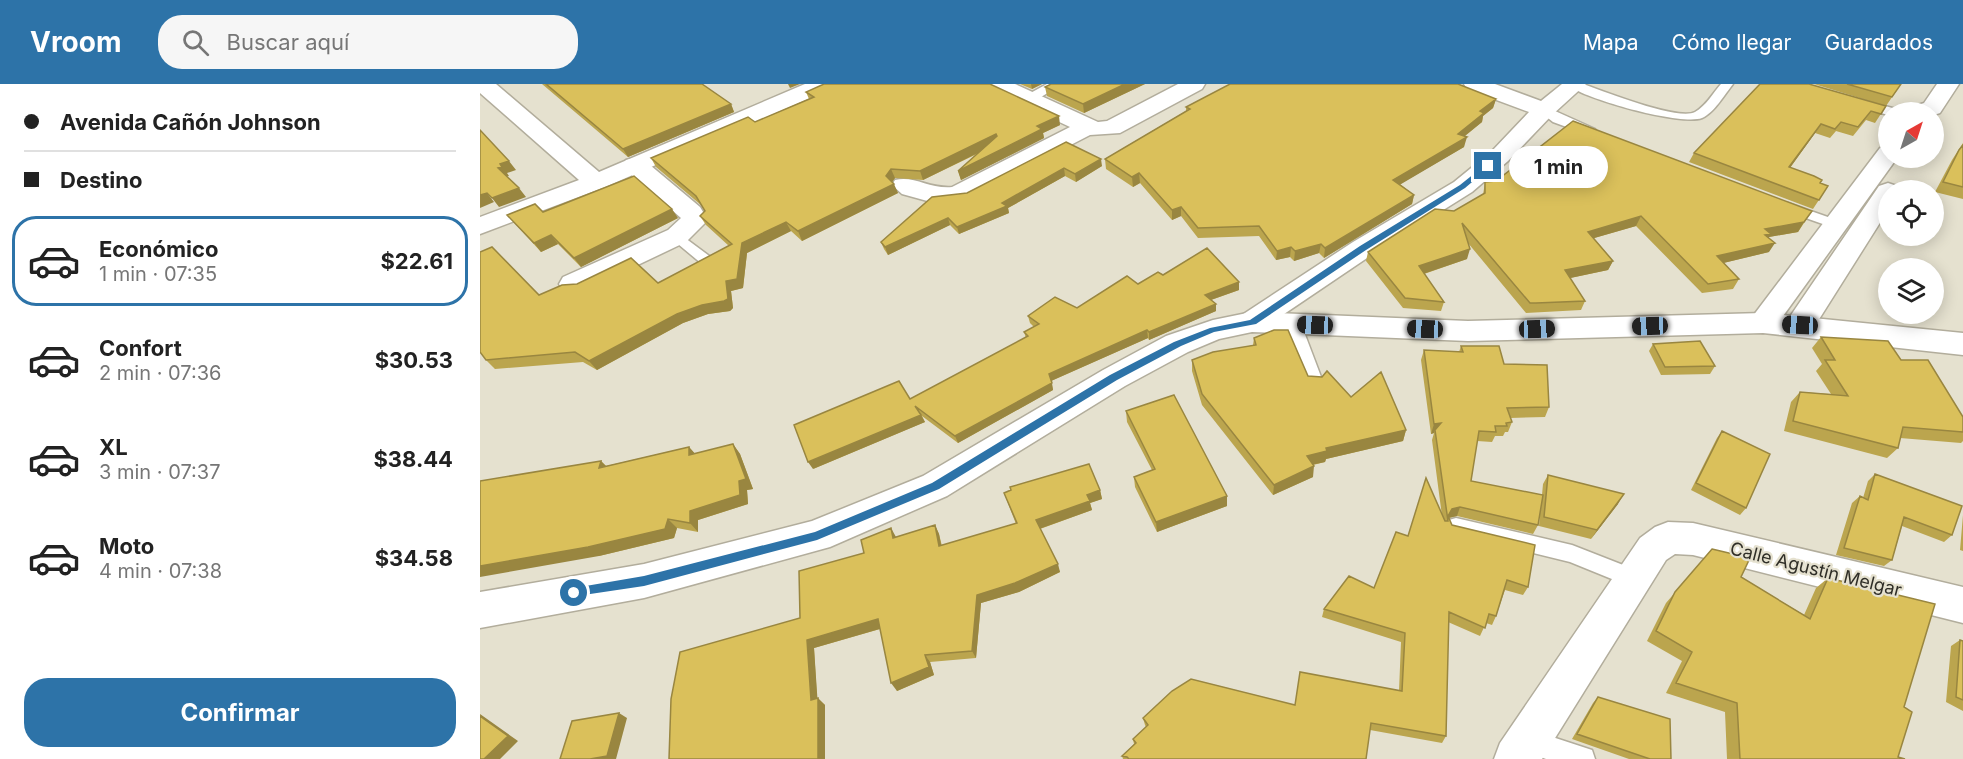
<!DOCTYPE html>
<html lang="es">
<head>
<meta charset="utf-8">
<style>
	body { margin:0; font-family:Inter,sans-serif; background:#f6f6f6; color:#222; height:100vh; display:flex; flex-direction:column; font-size:22px; white-space:nowrap }
	* { box-sizing:border-box; margin:0 }
	p { font-size:20px; color:#767676 }
	.icon { flex:none; width:33px; height:33px; fill:none; stroke:currentColor; stroke-width:2; stroke-linecap:round; stroke-linejoin:round }
	.map { position:relative; flex:1; overflow:hidden }
	.drawer { display:flex; flex-direction:column; background:#fff; width:480px }
	.drawer>* { flex:none }
	.hud { display:grid; align-content:center; height:132px; padding:0 24px; background:#fff }
	.needle { width:39px; rotate:39deg }
	.buttons { position:absolute; left:1398px; top:18px; display:grid; gap:12px }
	.buttons a { display:grid; place-items:center; width:66px; height:66px; border-radius:50%; background:#fff; box-shadow:0 3px 15px #0003; font-size:30px }
	.end { position:absolute; width:27px; height:27px; margin:-14px; border:8px solid #2d73a8; background:#fff; box-shadow:0 0 0 3px #fff }
	.from { border-radius:50% }
	.bubble { position:absolute; height:42px; border-radius:21px; background:#fff; box-shadow:0 3px 15px #0003; font-size:20px; font-weight:700; line-height:42px; text-align:center }
	.car { position:absolute; width:18px; height:36px; margin:-18px -9px; border-radius:8px; box-shadow:0 0 4px 2px #0007; background:linear-gradient(#222 24%,#8ab4d8 0 40%,#222 0 76%,#8ab4d8 0 86%,#222 0) }
	.hud b { display:flex; align-items:center; gap:21px; height:57px; font-size:22px }
	.hud b+b { border-top:2px solid #e0e0e0 }
	.hud i { width:15px; height:15px; background:#222 }
	ul { padding:0; list-style:none }
	li { display:flex; align-items:center; gap:18px; height:90px; margin:0 12px 9px; padding:0 12px; border:3px solid transparent; border-radius:24px }
	li div { flex:1 }
	li b { display:block; font-size:22px }
	li em { font-style:normal; font-weight:700 }
	li.selected { border-color:#2d73a8 }
	li>.icon { width:54px; height:54px; stroke-width:1.5 }
	.button { display:flex; gap:12px; margin-top:auto; padding:12px 24px }
	.button a { flex:1; height:69px; border-radius:24px; background:#2d73a8; color:#fff; font-size:24px; font-weight:700; line-height:69px; text-align:center }
	header { display:flex; align-items:center; gap:36px; box-sizing:border-box; height:84px; padding:0 30px; background:#2d73a8; color:#fff }
	header strong { font-size:28px }
	nav { display:flex; gap:33px; margin-inline-start:auto; font-size:21px }
	.search { width:420px; height:54px; background:#f6f6f6; display:flex; align-items:center; gap:15px; box-sizing:border-box; padding:0 21px; border-radius:24px; color:#767676; font-size:22px }
	main { display:flex; flex:1; min-height:0 }
	.map>svg:first-child { display:block }
	.lines { fill:none; stroke-linecap:round; stroke-linejoin:round }
	.service-casing { stroke:#b2ad9c; stroke-width:3 }
	.minor-casing { stroke:#b2ad9c; stroke-width:3 }
	.tertiary-casing { stroke:#b2ad9c; stroke-width:3 }
	.secondary-casing { stroke:#b2ad9c; stroke-width:3 }
	.service { fill:#fff; fill-rule:evenodd }
	.minor { fill:#fff; fill-rule:evenodd }
	.tertiary { fill:#fff; fill-rule:evenodd }
	.secondary { fill:#fff; fill-rule:evenodd }
	.wall { fill:#bba54e }
	.shaded-wall { fill:#998640 }
	.building { fill:#dac05b; stroke:#998640; stroke-width:1.5 }
	.route { fill:#2d73a8 }
	.labels { text-anchor:middle; dominant-baseline:central; stroke-width:4.5; stroke-linejoin:round; paint-order:stroke }
	.street-label { font-size:18px; fill:#2f2e27; stroke:#e5e1cf }
</style>
</head>
<body>
<header>
<strong>Vroom</strong>
<div class="search"><svg class="icon" aria-label="search" viewBox="0 0 24 24"><circle cx="10" cy="10" r="6"/><path d="M15 15l6 6"/></svg>Buscar aquí</div>
<nav><a>Mapa</a><a>Cómo llegar</a><a>Guardados</a></nav>
</header>
<main>
<section class="drawer">
<div class="hud">
<b><i class="from"></i>Avenida Cañón Johnson</b>
<b><i></i>Destino</b>
</div>
<ul>
<li class="selected"><svg class="icon" aria-label="car" viewBox="0 0 24 24"><path d="M5 17H2v-5l4-1 3-4h7l3 4 3 1v5h-3M9 17h6M6 11h13"/><circle cx="7" cy="17" r="2"/><circle cx="17" cy="17" r="2"/></svg><div><b>Económico</b><p>1 min · 07:35</p></div><em>$22.61</em></li>
<li><svg class="icon" aria-label="car" viewBox="0 0 24 24"><path d="M5 17H2v-5l4-1 3-4h7l3 4 3 1v5h-3M9 17h6M6 11h13"/><circle cx="7" cy="17" r="2"/><circle cx="17" cy="17" r="2"/></svg><div><b>Confort</b><p>2 min · 07:36</p></div><em>$30.53</em></li>
<li><svg class="icon" aria-label="car" viewBox="0 0 24 24"><path d="M5 17H2v-5l4-1 3-4h7l3 4 3 1v5h-3M9 17h6M6 11h13"/><circle cx="7" cy="17" r="2"/><circle cx="17" cy="17" r="2"/></svg><div><b>XL</b><p>3 min · 07:37</p></div><em>$38.44</em></li>
<li><svg class="icon" aria-label="car" viewBox="0 0 24 24"><path d="M5 17H2v-5l4-1 3-4h7l3 4 3 1v5h-3M9 17h6M6 11h13"/><circle cx="7" cy="17" r="2"/><circle cx="17" cy="17" r="2"/></svg><div><b>Moto</b><p>4 min · 07:38</p></div><em>$34.58</em></li>
</ul>
<div class="button"><a>Confirmar</a></div>
</section>
<div class="map">
<svg width="1483" height="675" viewBox="0 0 1483 675">
	<rect width="100%" height="100%" fill="#e5e1cf"/>
	<g class="lines">
		<!-- service casing -->
		<g class="service-casing">
			<path id="service" d="M 567,0 L 582,0 L 553,18 L 545,18 L 545,12 Z
				M 1103,0 C 1123,7 1198,37 1215,28 C 1226,22 1233,9 1241,0 L 1253,0 C 1245,10 1234,29 1222,34 C 1201,42 1104,15 1088,1 Z
				M 1380,15 L 1416,25 L 1418,28 L 1408,28 L 1408,31 L 1376,22 L 1376,16 Z
				M 1064,22 L 1115,45 L 1117,48 L 1111,52 L 1073,38 L 1058,26 Z
				M 1308,119 L 1362,138 L 1364,141 L 1357,145 L 1303,126 L 1303,120 Z
				M 197,148 L 232,174 L 235,177 L 232,180 L 222,180 L 192,155 L 190,152 L 192,149 Z
				M 813,234 L 821,240 L 843,298 L 840,302 L 828,302 L 825,298 L 805,240 Z
				M 976,434 L 1092,461 L 1161,488 L 1164,495 L 1161,502 L 1154,504 L 1090,478 L 976,450 L 969,448 L 966,442 L 969,436 Z
				M 1048,645 L 1112,666 L 1115,675 L 1066,675 L 1040,665 L 1036,657 L 1040,649 Z"/>
		</g>
		<!-- minor casing -->
		<g class="minor-casing">
			<path id="minor" d="M 506,0 L 535,0 L 618,38 L 627,37 L 698,0 L 725,0 L 722,5 L 640,49 L 610,51 L 488,114 L 451,118 L 422,110 L 412,101 L 415,96 C 434,91 449,105 472,103 L 590,43 L 509,5 Z
				M 984,0 L 1015,0 L 1061,17 L 1082,0 L 1106,0 L 1072,31 L 1028,77 L 992,108 L 893,170 L 782,245 L 772,248 L 762,245 L 757,238 L 762,231 L 873,158 L 974,98 L 1012,67 L 1049,28 L 987,5 Z
				M 155,74 L 164,76 L 220,123 L 228,136 L 206,158 L 103,207 L 93,209 L 83,207 L 79,200 L 83,193 L 188,146 L 201,134 L 146,86 L 143,81 L 146,76 Z
				M 1188,438 L 1213,439 L 1483,503 L 1483,539 L 1213,471 L 1195,470 L 1186,476 L 1062,675 L 1014,675 L 1020,659 L 1160,454 L 1175,443 Z"/>
		</g>
		<!-- tertiary casing -->
		<g class="tertiary-casing">
			<path id="tertiary" d="M 0,0 L 16,0 L 119,88 L 325,0 L 354,0 L 351,5 L 125,103 L 0,150 L 0,133 L 99,96 L 0,9 Z
				M 1457,0 L 1479,0 L 1460,29 L 1454,31 L 1454,28 L 1429,28 L 1432,23 L 1444,19 Z
				M 1408,62 L 1408,74 L 1417,74 L 1293,246 L 1283,249 L 1273,246 L 1268,239 L 1273,232 L 1400,64 Z
				M 1408,99 L 1417,102 L 1420,106 L 1408,106 L 1408,126 L 1331,248 L 1320,251 L 1309,248 L 1305,241 L 1309,234 L 1399,102 Z"/>
		</g>
		<!-- secondary casing -->
		<g class="secondary-casing">
			<path id="secondary" d="M 772,228 L 988,237 L 1283,229 L 1483,249 L 1483,271 L 1283,249 L 988,257 L 772,248 L 739,255 L 708,268 L 645,302 L 467,412 L 350,463 L 164,514 L 0,544 L 0,508 L 164,480 L 332,437 L 443,392 L 623,286 L 686,252 L 733,236 Z"/>
		</g>
		<!-- service -->
		<use href="#service" class="service"/>
		<!-- minor -->
		<use href="#minor" class="minor"/>
		<!-- tertiary -->
		<use href="#tertiary" class="tertiary"/>
		<!-- secondary -->
		<use href="#secondary" class="secondary"/>
	</g>
	<!-- wall -->
	<path class="wall" d="M 62,0 L 222,0 L 251,20 L 254,28 L 148,73 Z
		M 540,0 L 562,0 L 552,5 Z
		M 665,0 L 604,29 L 567,12 L 565,3 Z
		M 1334,0 L 1421,0 L 1406,22 Z
		M 326,8 L 580,41 L 563,49 L 564,54 L 481,96 L 478,87 L 499,69 L 443,96 L 415,94 L 412,98 L 418,109 L 322,157 L 311,147 L 267,169 L 263,204 L 251,207 L 253,224 L 250,227 L 228,230 L 203,239 L 117,286 L 103,278 L 15,285 L 6,276 L 59,211 L 178,199 L 249,162 L 226,141 L 220,132 L 225,127 L 221,121 L 176,83 L 171,74 L 275,38 L 329,15 Z
		M 1016,15 L 1013,24 L 1003,32 L 1002,38 L 985,52 L 984,63 L 920,100 L 934,111 L 932,120 L 844,174 L 839,169 L 814,177 L 810,173 L 796,176 L 779,152 L 718,154 L 701,132 L 692,136 L 660,99 L 653,103 L 626,85 L 625,75 L 706,27 L 706,23 Z
		M 1406,22 L 1395,39 L 1386,36 L 1373,52 L 1356,47 L 1350,54 L 1335,49 L 1310,84 L 1340,99 L 1348,102 L 1333,125 L 1209,78 L 1214,69 Z
		M 586,58 L 622,82 L 596,98 L 585,92 L 528,124 L 529,129 L 479,150 L 470,141 L 408,171 L 404,165 L 401,158 L 487,109 Z
		M 1483,59 L 1483,115 L 1455,108 L 1472,76 Z
		M 1005,98 L 1332,127 L 1318,148 L 1289,153 L 1289,168 L 1243,179 L 1259,195 L 1253,205 L 1222,209 L 1156,142 L 1114,154 L 1133,177 L 1128,186 L 1090,194 L 1105,217 L 1101,226 L 1046,229 L 988,159 L 987,175 L 944,190 L 964,218 L 961,227 L 923,224 L 886,177 L 888,168 L 974,127 L 1003,111 Z
		M 63,128 L 198,134 L 101,183 L 78,160 L 61,168 L 27,131 Z
		M 683,191 L 759,206 L 731,216 L 736,227 L 669,256 L 668,254 L 571,297 L 573,306 L 478,359 L 442,332 L 445,338 L 333,385 L 430,315 L 546,254 L 544,248 L 554,243 L 550,239 L 548,232 L 597,224 Z
		M 1341,253 L 1421,276 L 1483,333 L 1483,357 L 1481,359 L 1420,354 L 1418,364 L 1407,374 L 1304,347 L 1311,318 L 1320,308 L 1351,310 L 1336,287 L 1342,280 L 1332,264 Z
		M 774,254 L 828,292 L 871,313 L 926,346 L 923,357 L 846,375 L 845,378 L 833,381 L 833,393 L 793,411 L 722,321 L 712,287 L 712,276 L 773,261 Z
		M 1173,260 L 1235,282 L 1230,290 L 1181,291 L 1169,267 Z
		M 981,262 L 1024,280 L 1069,323 L 1065,333 L 1030,334 L 1032,338 L 1028,348 L 1025,348 L 1023,352 L 1015,352 L 1012,358 L 997,357 L 991,397 L 1062,411 L 1063,400 L 1068,391 L 1138,420 L 1111,455 L 1059,442 L 1060,429 L 1058,441 L 1053,450 L 977,432 L 969,434 L 972,441 L 1048,503 L 1043,511 L 1025,506 L 1016,532 L 1012,541 L 1006,539 L 1000,552 L 968,538 L 966,652 L 962,659 L 890,646 L 886,675 L 643,675 L 642,672 L 654,660 L 653,655 L 666,643 L 665,641 L 663,634 L 814,621 L 919,607 L 921,558 L 842,533 L 844,525 L 894,504 L 928,452 L 962,432 L 952,356 L 954,349 L 951,350 L 941,276 L 944,266 L 979,268 Z
		M 646,327 L 747,422 L 677,448 L 655,403 L 654,393 L 672,386 L 647,338 Z
		M 1242,347 L 1266,424 L 1260,431 L 1211,406 L 1237,354 Z
		M 253,360 L 260,370 L 273,405 L 267,406 L 268,420 L 218,436 L 218,448 L 197,444 L 194,454 L 119,472 L 121,377 L 126,382 L 209,363 L 215,370 Z
		M 1395,390 L 1472,451 L 1464,458 L 1422,442 L 1412,476 L 1404,482 L 1356,471 L 1372,419 L 1380,412 L 1383,414 L 1388,397 Z
		M 620,406 L 622,415 L 610,419 L 612,426 L 560,445 L 580,488 L 539,508 L 501,519 L 496,574 L 450,578 L 454,591 L 417,607 L 400,545 L 334,564 L 337,614 L 345,621 L 345,675 L 320,534 L 384,469 L 416,453 L 455,441 L 459,450 L 462,462 L 536,440 L 524,409 Z
		M 1483,431 L 1483,467 L 1480,466 Z
		M 1232,465 L 1261,493 L 1324,531 L 1336,504 L 1348,494 L 1424,623 L 1418,673 L 1425,675 L 1247,675 L 1245,628 L 1186,609 L 1202,577 L 1167,557 L 1186,519 Z
		M 1480,556 L 1483,557 L 1483,627 L 1466,618 L 1471,562 Z
		M 1118,613 L 1191,675 L 1149,675 L 1092,655 L 1113,619 Z"/>
	<!-- shaded-wall -->
	<path class="shaded-wall" d="M 308,0 L 320,0 L 310,4 Z
		M 551,0 L 562,0 L 552,5 Z
		M 645,0 L 665,0 L 604,29 L 603,20 Z
		M 1016,15 L 1013,24 L 1003,32 L 1002,38 L 976,59 L 978,50 L 1000,27 Z
		M 251,20 L 254,28 L 148,73 L 143,65 Z
		M 579,32 L 580,41 L 563,49 L 564,54 L 481,96 L 478,87 L 557,42 Z
		M 1341,40 L 1335,49 L 1304,92 L 1309,83 Z
		M 516,50 L 518,59 L 443,96 L 440,87 Z
		M 987,53 L 984,63 L 911,106 L 913,96 Z
		M 621,75 L 622,82 L 596,98 L 595,90 Z
		M 29,77 L 36,86 L 27,89 L 29,92 L 25,93 L 18,84 L 20,80 Z
		M 584,84 L 585,92 L 528,124 L 529,129 L 479,150 L 477,143 L 522,119 Z
		M 411,85 L 415,94 L 410,101 L 406,92 Z
		M 659,89 L 660,99 L 653,103 L 652,93 Z
		M 414,100 L 418,109 L 322,157 L 318,147 Z
		M 39,104 L 46,113 L 19,123 L 12,114 Z
		M 7,109 L 14,118 L 0,124 L 0,111 Z
		M 934,111 L 932,120 L 844,174 L 845,164 Z
		M 701,123 L 701,132 L 692,136 L 692,126 Z
		M 192,125 L 198,134 L 101,183 L 94,174 Z
		M 1161,132 L 1156,142 L 1104,157 L 1108,148 Z
		M 468,134 L 470,141 L 408,171 L 405,163 Z
		M 306,138 L 311,147 L 267,169 L 263,204 L 251,207 L 253,224 L 250,227 L 228,230 L 203,239 L 117,286 L 109,277 L 246,197 L 262,159 Z
		M 1324,138 L 1318,148 L 1289,153 L 1285,160 L 1285,145 Z
		M 71,151 L 78,160 L 61,168 L 54,159 Z
		M 1295,159 L 1289,168 L 1231,182 L 1237,172 Z
		M 841,160 L 839,169 L 814,177 L 815,167 Z
		M 811,163 L 810,173 L 796,176 L 797,167 Z
		M 990,165 L 987,175 L 937,192 L 939,182 Z
		M 1133,177 L 1128,186 L 1081,196 L 1085,186 Z
		M 759,198 L 759,206 L 725,218 L 725,211 Z
		M 736,220 L 736,227 L 669,256 L 669,248 Z
		M 667,246 L 668,254 L 571,297 L 569,290 Z
		M 572,299 L 573,306 L 478,359 L 475,352 Z
		M 441,331 L 445,338 L 333,385 L 328,378 Z
		M 961,339 L 955,346 L 954,349 L 951,350 L 954,340 Z
		M 926,346 L 923,357 L 846,375 L 845,378 L 826,382 L 827,372 L 846,364 Z
		M 253,360 L 260,370 L 273,405 L 267,406 L 268,420 L 218,436 L 218,448 L 210,439 L 210,427 Z
		M 209,363 L 218,373 L 209,371 Z
		M 121,377 L 130,386 L 119,384 Z
		M 834,382 L 833,393 L 793,411 L 794,401 Z
		M 620,406 L 622,415 L 610,419 L 612,426 L 559,445 L 556,436 L 607,411 Z
		M 1144,410 L 1138,420 L 1111,455 L 1117,446 Z
		M 747,412 L 747,422 L 677,448 L 676,438 Z
		M 980,423 L 977,432 L 968,434 L 967,433 L 972,425 Z
		M 188,435 L 197,444 L 194,454 L 119,472 L 0,493 L 0,482 Z
		M 455,441 L 459,450 L 463,471 L 459,462 Z
		M 411,444 L 416,453 L 418,463 L 413,454 Z
		M 578,480 L 580,488 L 539,508 L 501,519 L 496,574 L 492,567 L 497,511 Z
		M 398,535 L 403,544 L 334,564 L 338,623 L 331,616 L 327,556 Z
		M 445,571 L 450,578 L 454,591 L 417,607 L 411,599 Z
		M 338,614 L 345,621 L 345,675 L 338,675 Z
		M 139,629 L 147,634 L 136,675 L 110,675 Z
		M 0,630 L 38,657 L 20,675 L 4,675 Z"/>
	<!-- building -->
	<path class="building" d="M 66,0 L 222,0 L 251,20 L 143,65 Z
		M 344,0 L 510,0 L 579,32 L 557,42 L 562,45 L 478,87 L 517,52 L 516,50 L 440,87 L 411,85 L 406,92 L 414,100 L 318,147 L 306,138 L 262,159 L 257,195 L 246,197 L 248,215 L 244,217 L 222,221 L 197,230 L 109,277 L 95,268 L 6,276 L 0,268 L 0,168 L 12,163 L 59,211 L 82,201 L 97,200 L 151,174 L 178,199 L 252,160 L 220,132 L 225,127 L 216,112 L 171,74 L 268,33 L 275,38 L 334,13 L 326,8 Z
		M 571,0 L 645,0 L 603,20 L 565,3 Z
		M 750,0 L 978,0 L 1016,15 L 1000,27 L 1004,29 L 978,50 L 987,53 L 913,96 L 934,111 L 845,164 L 841,160 L 815,167 L 811,163 L 797,167 L 779,142 L 718,144 L 701,123 L 692,126 L 659,89 L 652,93 L 625,75 L 710,25 L 706,23 Z
		M 1280,0 L 1329,0 L 1406,22 L 1401,30 L 1391,27 L 1378,43 L 1361,38 L 1355,45 L 1341,40 L 1309,83 L 1334,92 L 1342,96 L 1340,99 L 1348,102 L 1339,116 L 1214,69 Z
		M 1367,0 L 1421,0 L 1412,13 Z
		M 1093,37 L 1332,127 L 1324,138 L 1285,145 L 1291,150 L 1285,151 L 1295,159 L 1237,172 L 1259,195 L 1228,200 L 1161,132 L 1108,148 L 1133,177 L 1085,186 L 1105,217 L 1056,219 L 1050,219 L 982,139 L 990,165 L 939,182 L 964,218 L 925,214 L 888,168 L 955,125 L 974,127 L 1005,109 L 1005,98 L 1016,97 Z
		M 0,46 L 29,77 L 20,80 L 22,83 L 18,84 L 39,104 L 12,114 L 7,109 L 0,111 Z
		M 586,58 L 621,75 L 595,90 L 584,84 L 522,119 L 527,122 L 477,143 L 468,134 L 405,163 L 401,158 L 452,113 L 487,109 Z
		M 1483,61 L 1483,103 L 1463,98 L 1479,66 Z
		M 154,92 L 192,125 L 94,174 L 71,151 L 54,159 L 27,131 L 55,120 L 63,128 Z
		M 727,164 L 759,198 L 725,211 L 736,220 L 669,248 L 667,246 L 569,290 L 572,299 L 475,352 L 435,322 L 441,331 L 328,378 L 314,341 L 419,297 L 430,315 L 548,252 L 544,248 L 559,240 L 548,232 L 575,213 L 597,224 L 647,192 L 658,200 L 678,188 L 683,191 Z
		M 794,246 L 808,246 L 828,292 L 842,293 L 847,287 L 871,313 L 901,288 L 926,346 L 846,364 L 847,367 L 827,372 L 834,382 L 794,401 L 722,310 L 712,276 L 733,268 L 776,261 L 774,254 Z
		M 1341,253 L 1408,257 L 1421,276 L 1448,276 L 1483,333 L 1483,348 L 1423,343 L 1418,364 L 1313,337 L 1320,308 L 1368,312 L 1345,276 L 1355,276 Z
		M 1220,257 L 1235,282 L 1185,283 L 1173,260 Z
		M 981,262 L 1019,262 L 1024,280 L 1067,281 L 1069,323 L 1027,324 L 1032,338 L 1026,339 L 1027,342 L 1015,342 L 1016,348 L 999,347 L 991,397 L 1063,411 L 1058,441 L 980,423 L 972,425 L 968,432 L 972,441 L 1055,461 L 1048,503 L 1027,496 L 1016,532 L 1009,530 L 1005,544 L 969,528 L 966,652 L 891,639 L 886,675 L 649,675 L 647,673 L 642,672 L 656,659 L 653,655 L 668,641 L 663,634 L 692,607 L 711,595 L 815,621 L 820,588 L 922,607 L 925,549 L 844,525 L 869,492 L 894,504 L 916,448 L 928,452 L 946,394 L 965,437 L 968,437 L 955,346 L 961,339 L 954,340 L 944,266 L 983,268 Z
		M 694,311 L 747,412 L 676,438 L 654,393 L 675,385 L 646,327 Z
		M 1242,347 L 1290,370 L 1266,424 L 1216,399 Z
		M 253,360 L 266,395 L 259,397 L 260,411 L 210,427 L 210,439 L 188,435 L 185,445 L 108,463 L 0,482 L 0,397 L 121,377 L 119,384 L 209,363 L 209,371 Z
		M 609,380 L 620,406 L 607,411 L 610,417 L 556,436 L 578,480 L 535,499 L 497,511 L 492,567 L 445,571 L 449,583 L 411,599 L 398,535 L 327,556 L 331,616 L 338,614 L 338,675 L 189,675 L 191,615 L 200,568 L 320,534 L 319,487 L 384,469 L 381,456 L 411,444 L 413,454 L 455,441 L 459,462 L 537,439 L 524,409 L 531,406 L 530,403 Z
		M 1395,390 L 1482,422 L 1472,451 L 1424,433 L 1412,476 L 1364,464 L 1380,412 L 1388,416 Z
		M 1068,391 L 1144,410 L 1117,446 L 1064,433 Z
		M 1232,465 L 1270,474 L 1261,493 L 1330,535 L 1348,494 L 1455,520 L 1424,623 L 1432,628 L 1418,673 L 1425,675 L 1260,675 L 1257,619 L 1196,599 L 1212,568 L 1176,547 L 1195,508 Z
		M 1480,556 L 1483,557 L 1483,616 L 1476,613 Z
		M 1118,613 L 1190,635 L 1191,675 L 1170,675 L 1097,650 Z
		M 139,629 L 127,672 L 110,675 L 80,675 L 92,637 Z
		M 0,632 L 28,652 L 4,675 L 0,675 Z"/>
	<!-- route -->
	<path class="route" d="M 1005,81 L 1011,82 L 985,104 L 886,166 L 776,240 L 734,248 L 701,262 L 637,296 L 459,405 L 337,456 L 164,502 L 90,513 L 90,506 L 94,504 L 164,492 L 335,448 L 452,399 L 630,291 L 694,258 L 730,244 L 770,236 L 880,162 L 980,101 Z"/>
	<g class="labels">
		<!-- street labels -->
		<g class="street-label">
			<text transform="translate(1336 485) rotate(14)">Calle Agustín Melgar</text>
		</g>
	</g>
</svg>
<div class="buttons">
<a><svg class="needle" viewBox="-14 -14 28 28"><path d="M0-13l5 13h-10z" fill="#e53935"/><path d="M0 13l5-13h-10z" fill="#767676"/></svg></a>
<a><svg class="icon" aria-label="locate" viewBox="0 0 24 24"><circle cx="12" cy="12" r="6"/><path d="M12 2v4M12 18v4M2 12h4M18 12h4"/></svg></a>
<a><svg class="icon" aria-label="layers" viewBox="0 0 24 24"><path d="M12 4l9 5-9 5-9-5zM3 14l9 5 9-5"/></svg></a>
</div>
<i class="end from" style="left:94px;top:509px"></i>
<i class="end" style="left:1008px;top:82px"></i>
<div class="bubble" style="left:1029px;top:62px;width:99px">1 min</div>
<i class="car" style="left:835px;top:241px;rotate:272deg"></i>
<i class="car" style="left:1320px;top:241px;rotate:273deg"></i>
<i class="car" style="left:1170px;top:242px;rotate:268deg"></i>
<i class="car" style="left:945px;top:245px;rotate:272deg"></i>
<i class="car" style="left:1057px;top:245px;rotate:88deg"></i>
</div>
</main>
</body>
</html>
